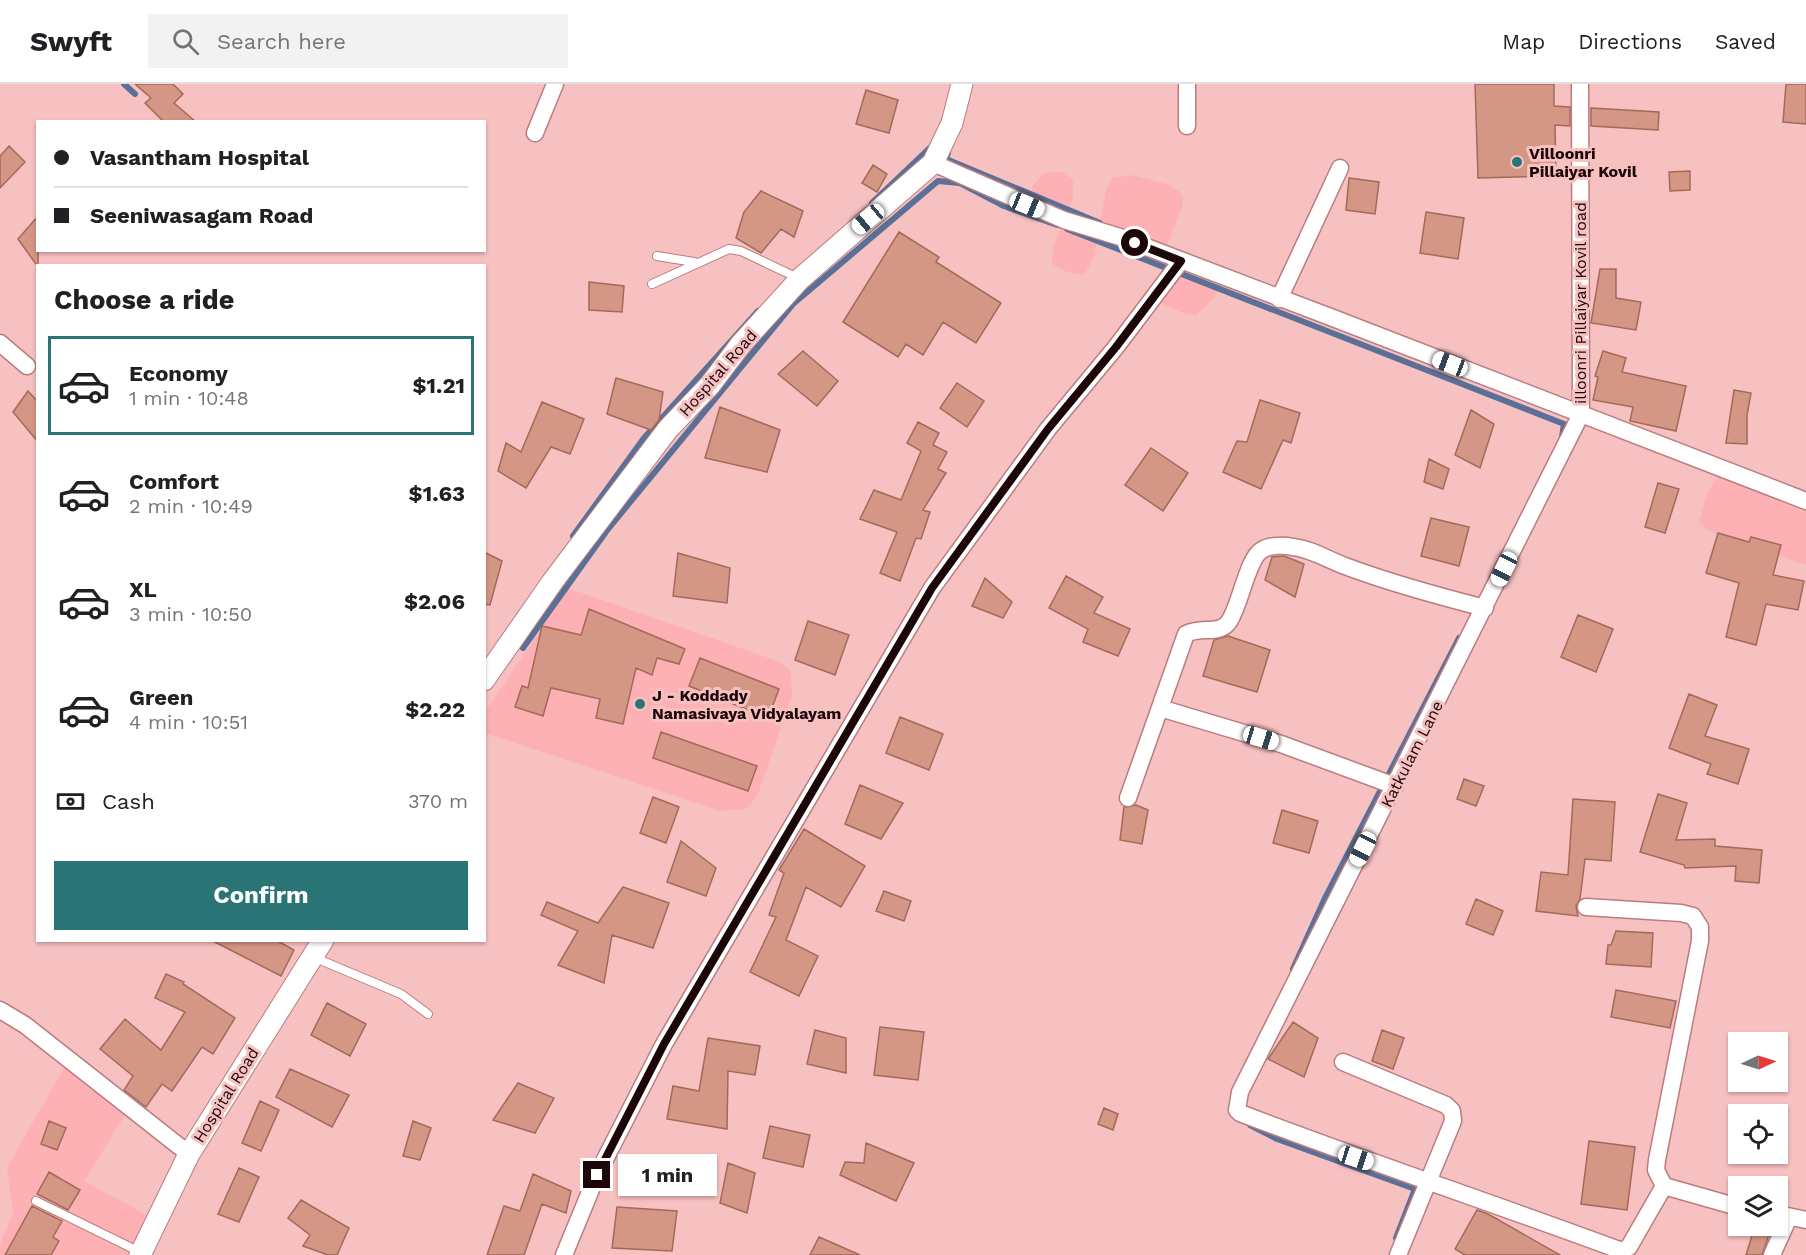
<!DOCTYPE html>
<html lang="en">
<head>
<meta charset="utf-8">
<style>
	body { margin:0; font-family:"Work Sans",sans-serif; background:#f2f2f2; color:#202124; height:100vh; display:flex; flex-direction:column; font-size:22px; white-space:nowrap }
	* { box-sizing:border-box; margin:0 }
	p { font-size:20px; color:#757577 }
	.icon { flex:none; width:33px; height:33px; fill:none; stroke:currentColor; stroke-width:2; stroke-linecap:round; stroke-linejoin:round }
	.map { position:relative; flex:1; overflow:hidden }
	.details { position:absolute; left:36px; top:180px; width:450px; height:678px; display:flex; flex-direction:column; background:#fff; border-radius:0px; box-shadow:0 2px 4px #0004 }
	.details>* { flex:none }
	.guide { position:absolute; left:36px; top:36px; width:450px; height:132px; border-radius:0px; box-shadow:0 2px 4px #0004; display:grid; align-content:center; height:132px; padding:0 18px; background:#fff }
	.needle { width:39px; rotate:86deg }
	.tools { position:absolute; left:1728px; top:948px; display:grid; gap:12px }
	.tools a { display:grid; place-items:center; width:60px; height:60px; border-radius:0px; background:#fff; box-shadow:0 2px 4px #0004; font-size:30px }
	.end { position:absolute; width:27px; height:27px; margin:-14px; border:8px solid #1c0608; background:#fff; box-shadow:0 0 0 3px #fff }
	.from { border-radius:50% }
	.bubble { position:absolute; height:42px; border-radius:0px; background:#fff; box-shadow:0 2px 4px #0004; font-size:20px; font-weight:700; line-height:42px; text-align:center }
	.car { position:absolute; width:18px; height:36px; margin:-18px -9px; border-radius:8px; box-shadow:0 0 4px 2px #0007; background:linear-gradient(#fff 24%,#345 0 40%,#fff 0 76%,#345 0 86%,#fff 0) }
	.guide b { display:flex; align-items:center; gap:21px; height:57px; font-size:22px }
	.guide b+b { border-top:2px solid #e0e0e0 }
	.guide i { width:15px; height:15px; background:#202124 }
	ul { padding:0; list-style:none }
	li { display:flex; align-items:center; gap:18px; height:99px; margin:0 12px 9px; padding:0 6px; border:3px solid transparent; border-radius:0px }
	li div { flex:1 }
	li b { display:block; font-size:22px }
	li em { font-style:normal; font-weight:700 }
	li.selected { border-color:#2a7475 }
	li>.icon { width:54px; height:54px; stroke-width:1.5 }
	h2 { padding:0 18px; font-size:27px; line-height:72px }
	.pay { display:flex; align-items:center; gap:15px; height:66px; padding:0 18px; font-size:22px }
	.pay p { margin-inline-start:auto }
	.action { display:flex; gap:12px; margin-top:auto; padding:12px 18px }
	.action a { flex:1; height:69px; border-radius:0px; background:#2a7475; color:#fff; font-size:24px; font-weight:700; line-height:69px; text-align:center }
	header { display:flex; align-items:center; gap:36px; box-sizing:border-box; height:84px; padding:0 30px; background:#fff; border-bottom:2px solid #e0e0e0 }
	header strong { font-size:28px }
	nav { display:flex; gap:33px; margin-inline-start:auto; font-size:21px }
	.search { width:420px; height:54px; background:#f2f2f2; display:flex; align-items:center; gap:15px; box-sizing:border-box; padding:0 21px; border-radius:0px; color:#757577; font-size:22px }
	.map>svg:first-child { display:block }
	.built { fill:#fdb1b4 }
	.lines { fill:none; stroke-linecap:round; stroke-linejoin:round }
	.stream { stroke:#5b7096; stroke-width:6 }
	.building { fill:#d49685; stroke:#a36a59; stroke-width:1.5 }
	.service-casing { stroke:#bb7c7f; stroke-width:10 }
	.minor-casing { stroke:#bb7c7f; stroke-width:19 }
	.tertiary-casing { stroke:#bb7c7f; stroke-width:23 }
	.service { stroke:#fff; stroke-width:8 }
	.minor { stroke:#fff; stroke-width:16 }
	.tertiary { stroke:#fff; stroke-width:21 }
	.route { stroke:#1c0608; stroke-width:8 }
	.poi-dot { fill:#2a7475; stroke:#f7c1c2; stroke-width:2 }
	.labels { text-anchor:middle; dominant-baseline:central; stroke-width:6; stroke-linejoin:round; paint-order:stroke }
	.poi-label { font-size:16px; font-weight:bold; fill:#1c0608; stroke:#f7c1c2; text-anchor:start }
	.street-label { font-size:16px; fill:#1c0608; stroke:#f7c1c2 }
</style>
</head>
<body>
<header>
<strong>Swyft</strong>
<div class="search"><svg class="icon" aria-label="search" viewBox="0 0 24 24"><circle cx="10" cy="10" r="6"/><path d="M15 15l6 6"/></svg>Search here</div>
<nav><a>Map</a><a>Directions</a><a>Saved</a></nav>
</header>
<div class="map">
<svg width="1806" height="1171" viewBox="0 0 1806 1171">
	<rect width="100%" height="100%" fill="#f7c1c2"/>
	<!-- built -->
	<path class="built" d="M 1061,87 L 1073,96 L 1073,114 L 1064,136 L 1098,147 L 1106,107 L 1112,94 L 1131,91 L 1167,100 L 1179,107 L 1183,115 L 1182,123 L 1164,170 L 1098,148 L 1095,171 L 1085,190 L 1070,189 L 1056,183 L 1052,179 L 1053,163 L 1064,136 L 1027,121 L 1033,101 L 1044,89 Z
		M 1181,177 L 1223,193 L 1215,213 L 1196,231 L 1185,230 L 1154,216 Z
		M 1723,384 L 1806,417 L 1806,481 L 1712,448 L 1702,442 L 1699,437 L 1707,410 Z
		M 568,504 L 772,575 L 783,580 L 791,588 L 792,612 L 758,710 L 751,720 L 745,725 L 720,727 L 485,649 L 485,628 Z
		M 68,977 L 129,1025 L 84,1097 L 156,1136 L 140,1171 L 0,1171 L 0,1160 L 13,1130 L 7,1083 Z"/>
	<g class="lines">
		<!-- stream -->
		<path class="stream" d="M 124,0 L 135,10
			M 948,69 L 946,75 L 1100,139
			M 872,119 L 932,62
			M 1067,145 L 1564,340 L 1562,353
			M 573,452 L 644,354 L 758,227
			M 523,564 L 608,445 L 793,220 L 938,97 L 960,99 L 1004,122 L 1057,141
			M 1293,885 L 1325,814 L 1459,554
			M 1250,1041 L 1277,1055 L 1415,1105 L 1396,1154"/>
	</g>
	<!-- building -->
	<path class="building" d="M 135,0 L 173,0 L 183,10 L 174,19 L 196,38 L 164,38 L 145,19 L 151,14 Z
		M 1475,0 L 1554,0 L 1554,22 L 1570,23 L 1570,42 L 1555,41 L 1556,92 L 1478,94 Z
		M 1786,0 L 1806,0 L 1806,40 L 1783,38 Z
		M 866,6 L 898,16 L 889,49 L 856,40 Z
		M 1591,24 L 1659,28 L 1658,46 L 1591,42 Z
		M 9,62 L 25,78 L 0,104 L 0,72 Z
		M 873,81 L 887,90 L 877,108 L 862,99 Z
		M 1690,87 L 1690,106 L 1670,107 L 1669,88 Z
		M 1349,94 L 1379,98 L 1375,130 L 1346,126 Z
		M 761,107 L 803,127 L 794,153 L 781,145 L 761,169 L 736,154 L 744,128 Z
		M 1426,128 L 1464,134 L 1458,175 L 1420,169 Z
		M 38,132 L 38,183 L 18,155 Z
		M 899,148 L 939,173 L 936,178 L 1001,219 L 976,259 L 943,238 L 923,271 L 906,260 L 898,273 L 843,238 Z
		M 1600,185 L 1616,185 L 1616,214 L 1641,218 L 1636,246 L 1591,239 Z
		M 589,198 L 624,202 L 622,228 L 589,226 Z
		M 803,267 L 838,297 L 817,322 L 778,290 Z
		M 1603,267 L 1626,274 L 1622,288 L 1686,302 L 1676,347 L 1630,337 L 1633,323 L 1593,316 L 1598,293 L 1595,292 Z
		M 616,294 L 663,308 L 659,336 L 651,346 L 607,330 Z
		M 957,299 L 984,317 L 967,343 L 940,324 Z
		M 1734,306 L 1751,309 L 1747,331 L 1747,360 L 1726,359 Z
		M 28,307 L 38,318 L 38,358 L 13,328 Z
		M 1260,316 L 1300,329 L 1291,359 L 1283,356 L 1261,405 L 1223,388 L 1237,357 L 1247,358 Z
		M 542,318 L 584,335 L 570,370 L 551,363 L 526,404 L 498,387 L 506,359 L 521,368 Z
		M 720,323 L 780,346 L 767,388 L 705,374 Z
		M 1471,326 L 1494,340 L 1480,384 L 1455,371 Z
		M 918,338 L 939,349 L 933,361 L 947,368 L 938,385 L 946,389 L 923,426 L 930,428 L 921,455 L 916,454 L 900,497 L 880,489 L 897,448 L 860,435 L 874,406 L 901,416 L 921,367 L 907,359 Z
		M 1151,364 L 1188,389 L 1163,427 L 1125,401 Z
		M 1429,375 L 1449,385 L 1443,405 L 1424,398 Z
		M 1658,399 L 1679,405 L 1665,449 L 1645,443 Z
		M 1431,434 L 1469,443 L 1459,482 L 1421,472 Z
		M 1718,449 L 1749,458 L 1751,453 L 1781,461 L 1773,491 L 1804,497 L 1798,526 L 1766,520 L 1756,561 L 1726,553 L 1739,499 L 1706,489 Z
		M 484,468 L 502,477 L 490,521 L 484,520 Z
		M 678,469 L 730,484 L 727,519 L 673,512 Z
		M 1284,472 L 1304,480 L 1295,513 L 1265,496 L 1272,473 Z
		M 1066,492 L 1103,513 L 1094,529 L 1130,545 L 1118,572 L 1083,558 L 1088,545 L 1049,524 Z
		M 985,494 L 1012,518 L 1003,534 L 972,522 Z
		M 589,525 L 685,565 L 679,580 L 657,574 L 652,591 L 636,584 L 623,640 L 596,634 L 600,615 L 551,604 L 543,632 L 515,623 L 522,602 L 528,604 L 542,542 L 581,551 Z
		M 1578,531 L 1613,545 L 1596,588 L 1561,573 Z
		M 808,537 L 849,551 L 835,591 L 795,576 Z
		M 1228,552 L 1270,566 L 1257,608 L 1203,592 L 1214,556 Z
		M 700,574 L 779,605 L 768,634 L 689,602 Z
		M 1689,610 L 1717,621 L 1705,652 L 1749,665 L 1738,700 L 1707,690 L 1711,680 L 1669,664 Z
		M 900,633 L 943,650 L 929,686 L 886,669 Z
		M 661,648 L 757,682 L 748,707 L 653,674 Z
		M 1464,695 L 1484,702 L 1476,722 L 1457,715 Z
		M 860,701 L 903,719 L 881,755 L 845,740 Z
		M 1658,710 L 1687,719 L 1676,756 L 1715,755 L 1715,762 L 1762,766 L 1759,799 L 1735,797 L 1736,782 L 1685,784 L 1684,781 L 1640,768 Z
		M 653,713 L 679,723 L 666,759 L 640,749 Z
		M 1573,715 L 1615,718 L 1611,777 L 1585,775 L 1580,815 L 1576,822 L 1578,832 L 1536,827 L 1541,788 L 1568,791 Z
		M 1136,721 L 1148,726 L 1142,760 L 1120,756 L 1124,723 Z
		M 1282,726 L 1318,737 L 1309,769 L 1273,759 Z
		M 804,745 L 865,782 L 841,823 L 806,803 L 786,856 L 818,872 L 799,912 L 750,888 L 776,833 L 769,831 L 784,789 L 779,786 Z
		M 681,757 L 716,784 L 706,812 L 667,798 Z
		M 623,803 L 669,819 L 653,864 L 612,851 L 604,899 L 558,881 L 578,847 L 541,831 L 547,818 L 598,839 Z
		M 884,807 L 911,817 L 904,837 L 876,827 Z
		M 1476,815 L 1503,827 L 1493,851 L 1466,840 Z
		M 1616,847 L 1653,849 L 1651,883 L 1606,880 L 1608,861 L 1611,861 Z
		M 211,856 L 276,856 L 294,866 L 281,892 Z
		M 166,890 L 184,898 L 183,900 L 235,934 L 213,970 L 202,963 L 172,1007 L 162,1000 L 146,1023 L 124,1006 L 133,992 L 100,965 L 125,935 L 161,966 L 185,928 L 155,914 Z
		M 1616,906 L 1676,917 L 1670,944 L 1611,933 Z
		M 327,919 L 366,940 L 350,972 L 311,951 Z
		M 1293,938 L 1318,954 L 1304,993 L 1268,975 Z
		M 880,943 L 924,948 L 918,996 L 874,991 Z
		M 815,946 L 846,954 L 846,989 L 807,980 Z
		M 1382,946 L 1404,954 L 1393,985 L 1372,977 Z
		M 708,954 L 760,962 L 755,991 L 728,987 L 727,1045 L 667,1035 L 673,1002 L 699,1007 Z
		M 290,985 L 349,1011 L 332,1043 L 276,1013 Z
		M 518,999 L 554,1014 L 535,1049 L 493,1036 Z
		M 260,1017 L 279,1026 L 261,1067 L 242,1059 Z
		M 1104,1024 L 1118,1030 L 1113,1046 L 1098,1040 Z
		M 49,1037 L 66,1044 L 57,1066 L 41,1060 Z
		M 413,1037 L 431,1044 L 420,1076 L 403,1072 Z
		M 770,1042 L 810,1051 L 803,1083 L 763,1074 Z
		M 1589,1057 L 1635,1063 L 1627,1126 L 1581,1120 Z
		M 866,1059 L 914,1079 L 896,1117 L 840,1091 L 845,1078 L 864,1079 Z
		M 728,1079 L 755,1089 L 747,1129 L 720,1119 Z
		M 239,1084 L 259,1093 L 239,1138 L 218,1130 Z
		M 49,1088 L 80,1106 L 68,1126 L 37,1110 Z
		M 533,1090 L 571,1107 L 566,1129 L 542,1120 L 524,1171 L 487,1171 L 504,1122 L 520,1127 Z
		M 301,1116 L 349,1144 L 337,1171 L 328,1171 L 303,1162 L 310,1151 L 288,1134 Z
		M 32,1122 L 62,1137 L 53,1153 L 59,1157 L 51,1171 L 5,1171 Z
		M 617,1123 L 677,1127 L 672,1167 L 612,1164 Z
		M 1477,1126 L 1488,1130 L 1560,1171 L 1465,1171 L 1455,1165 Z
		M 1755,1142 L 1772,1142 L 1762,1171 L 1746,1171 Z
		M 819,1153 L 860,1171 L 810,1171 Z"/>
	<g class="lines">
		<!-- service casing -->
		<g class="service-casing">
			<path id="service" d="M 657,172 L 694,178
				M 652,200 L 729,165 L 741,167 L 800,195
				M 313,873 L 401,910 L 428,930
				M 36,1117 L 140,1168"/>
		</g>
		<!-- minor casing -->
		<g class="minor-casing">
			<path id="minor" d="M 1580,0 L 1581,330 L 1240,1008 L 1237,1026 L 1240,1029 C 1366,1077 1495,1120 1622,1167 L 1629,1163 L 1664,1102 L 1738,1123
				M 1187,42 L 1187,0
				M 535,49 L 555,0
				M 933,79 L 1064,136 L 1120,153 L 1333,234 L 1806,417
				M 1279,215 L 1340,84
				M 0,259 L 27,282
				M 1160,624 L 1281,660 L 1395,702
				M 1128,714 L 1186,550 C 1201,542 1218,551 1228,539 C 1240,524 1247,474 1262,466 C 1270,461 1284,461 1293,463 C 1312,465 1328,476 1345,482 C 1390,499 1438,512 1485,524
				M 1586,823 L 1681,829 L 1693,832 L 1700,843 L 1700,857 L 1657,1076 L 1656,1086 L 1664,1102
				M 0,926 L 25,941 L 189,1070
				M 1343,978 L 1446,1021 L 1452,1027 L 1453,1037 L 1398,1171
				M 1778,1130 L 1806,1136
				M 564,1171 L 597,1091 L 664,960 L 932,504 L 1048,345 L 1116,263 L 1181,177
				M 1772,1171 L 1789,1133"/>
		</g>
		<!-- tertiary casing -->
		<g class="tertiary-casing">
			<path id="tertiary" d="M 484,596 L 553,497 L 668,345 L 710,301 L 741,260 L 800,195 L 933,79 L 952,39 L 962,0
				M 140,1171 L 189,1070 L 323,856"/>
		</g>
		<!-- service -->
		<use href="#service" class="service"/>
		<!-- minor -->
		<use href="#minor" class="minor"/>
		<!-- tertiary -->
		<use href="#tertiary" class="tertiary"/>
	</g>
	<g class="lines">
		<!-- route -->
		<path class="route" d="M 597,1091 L 664,960 L 932,504 L 1048,345 L 1116,263 L 1181,177 L 1135,159"/>
	</g>
	<!-- markers -->
	<g class="poi-dot">
		<circle cx="1517" cy="78" r="6"/>
		<circle cx="640" cy="620" r="6"/>
	</g>
	<g class="labels">
		<!-- poi labels -->
		<g class="poi-label">
			<text x="1529" y="69">Villoonri<tspan x="1529" dy="18">Pillaiyar Kovil</tspan></text>
			<text x="652" y="611">J - Koddady<tspan x="652" dy="18">Namasivaya Vidyalayam</tspan></text>
		</g>
		<!-- street labels -->
		<g class="street-label">
			<text transform="translate(1580 219) rotate(-90)">illoonri Pillaiyar Kovil road</text>
			<text transform="translate(718 289) rotate(-49)">Hospital Road</text>
			<text transform="translate(1412 670) rotate(-63)">Katkulam Lane</text>
			<text transform="translate(226 1011) rotate(-58)">Hospital Road</text>
		</g>
	</g>
</svg>
<div class="tools">
<a><svg class="needle" viewBox="-14 -14 28 28"><path d="M0-13l5 13h-10z" fill="#e53935"/><path d="M0 13l5-13h-10z" fill="#757577"/></svg></a>
<a><svg class="icon" aria-label="locate" viewBox="0 0 24 24"><circle cx="12" cy="12" r="6"/><path d="M12 2v4M12 18v4M2 12h4M18 12h4"/></svg></a>
<a><svg class="icon" aria-label="layers" viewBox="0 0 24 24"><path d="M12 4l9 5-9 5-9-5zM3 14l9 5 9-5"/></svg></a>
</div>
<i class="end from" style="left:1135px;top:159px"></i>
<i class="end" style="left:597px;top:1091px"></i>
<div class="bubble" style="left:618px;top:1070px;width:99px">1 min</div>
<i class="car" style="left:1027px;top:121px;rotate:112deg"></i>
<i class="car" style="left:868px;top:135px;rotate:230deg"></i>
<i class="car" style="left:1450px;top:280px;rotate:291deg"></i>
<i class="car" style="left:1504px;top:485px;rotate:206deg"></i>
<i class="car" style="left:1261px;top:654px;rotate:107deg"></i>
<i class="car" style="left:1363px;top:765px;rotate:207deg"></i>
<i class="car" style="left:1356px;top:1074px;rotate:108deg"></i>
<div class="guide">
<b><i class="from"></i>Vasantham Hospital</b>
<b><i></i>Seeniwasagam Road</b>
</div>
<section class="details">
<h2>Choose a ride</h2>
<ul>
<li class="selected"><svg class="icon" aria-label="car" viewBox="0 0 24 24"><path d="M5 17H2v-5l4-1 3-4h7l3 4 3 1v5h-3M9 17h6M6 11h13"/><circle cx="7" cy="17" r="2"/><circle cx="17" cy="17" r="2"/></svg><div><b>Economy</b><p>1 min · 10:48</p></div><em>$1.21</em></li>
<li><svg class="icon" aria-label="car" viewBox="0 0 24 24"><path d="M5 17H2v-5l4-1 3-4h7l3 4 3 1v5h-3M9 17h6M6 11h13"/><circle cx="7" cy="17" r="2"/><circle cx="17" cy="17" r="2"/></svg><div><b>Comfort</b><p>2 min · 10:49</p></div><em>$1.63</em></li>
<li><svg class="icon" aria-label="car" viewBox="0 0 24 24"><path d="M5 17H2v-5l4-1 3-4h7l3 4 3 1v5h-3M9 17h6M6 11h13"/><circle cx="7" cy="17" r="2"/><circle cx="17" cy="17" r="2"/></svg><div><b>XL</b><p>3 min · 10:50</p></div><em>$2.06</em></li>
<li><svg class="icon" aria-label="car" viewBox="0 0 24 24"><path d="M5 17H2v-5l4-1 3-4h7l3 4 3 1v5h-3M9 17h6M6 11h13"/><circle cx="7" cy="17" r="2"/><circle cx="17" cy="17" r="2"/></svg><div><b>Green</b><p>4 min · 10:51</p></div><em>$2.22</em></li>
</ul>
<div class="pay"><svg class="icon" aria-label="cash" viewBox="0 0 24 24"><path d="M3 7h18v10H3z"/><circle cx="12" cy="12" r="2"/></svg>Cash<p>370 m</p></div>
<div class="action"><a>Confirm</a></div>
</section>
</div>
</body>
</html>
